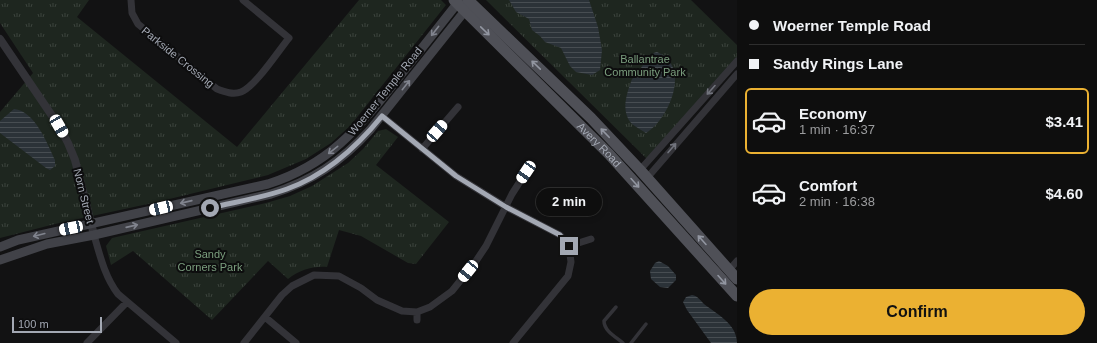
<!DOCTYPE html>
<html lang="en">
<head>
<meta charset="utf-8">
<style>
	body { margin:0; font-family:Arial,sans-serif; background:#171717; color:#f1f3f6; height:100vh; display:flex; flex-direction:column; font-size:15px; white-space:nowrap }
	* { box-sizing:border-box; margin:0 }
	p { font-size:13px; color:#9b9c9e }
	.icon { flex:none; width:22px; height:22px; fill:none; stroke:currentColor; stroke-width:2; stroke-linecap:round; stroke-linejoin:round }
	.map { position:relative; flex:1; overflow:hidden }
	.details { display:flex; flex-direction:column; background:#0e0e0e; width:360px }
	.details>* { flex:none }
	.banner { display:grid; align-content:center; height:88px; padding:0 12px; background:#0e0e0e }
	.scale { position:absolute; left:12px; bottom:10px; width:90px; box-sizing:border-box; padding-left:4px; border:2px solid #a3a8b3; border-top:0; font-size:11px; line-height:14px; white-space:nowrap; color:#a3a8b3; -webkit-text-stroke:3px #0d0d0e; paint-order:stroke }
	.end { position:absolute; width:18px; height:18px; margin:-9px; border:5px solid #a3a8b3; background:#111; box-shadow:0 0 0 2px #111 }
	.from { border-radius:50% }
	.bubble { position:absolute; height:28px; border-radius:14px; background:#0e0e0e; box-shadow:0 2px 6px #0003,0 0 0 1px #2e2e2e; font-size:13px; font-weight:600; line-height:28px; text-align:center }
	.car { position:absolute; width:12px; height:24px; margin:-12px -6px; border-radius:5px; box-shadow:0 0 3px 1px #0007; background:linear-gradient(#fff 24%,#345 0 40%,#fff 0 76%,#345 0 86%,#fff 0) }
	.banner b { display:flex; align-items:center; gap:14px; height:38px; font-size:15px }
	.banner b+b { border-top:1px solid #2e2e2e }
	.banner i { width:10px; height:10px; background:#f1f3f6 }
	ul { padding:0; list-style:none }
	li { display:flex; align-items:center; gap:12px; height:66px; margin:0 8px 6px; padding:0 4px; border:2px solid transparent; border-radius:6px }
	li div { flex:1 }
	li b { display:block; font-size:15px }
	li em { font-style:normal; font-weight:600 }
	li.current { border-color:#ebb132 }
	li>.icon { width:36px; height:36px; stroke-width:1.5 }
	.cta { display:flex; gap:8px; margin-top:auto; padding:8px 12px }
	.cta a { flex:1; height:46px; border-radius:24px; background:#ebb132; color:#111; font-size:16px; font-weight:600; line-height:46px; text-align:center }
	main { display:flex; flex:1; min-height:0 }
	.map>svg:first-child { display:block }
	.park { fill:url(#park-tufts) }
	.water { fill:url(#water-rules) }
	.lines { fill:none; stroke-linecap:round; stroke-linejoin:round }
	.service { stroke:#333338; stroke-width:3.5 }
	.minor { stroke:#333338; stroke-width:7 }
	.tertiary { stroke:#333338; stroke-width:8 }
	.secondary { stroke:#414248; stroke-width:9 }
	.primary { stroke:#4f5057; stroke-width:11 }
	.oneway { stroke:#81848e }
	.oneway2 { stroke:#9296a1 }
	.oneway3 { stroke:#71737c }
	.route { stroke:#a3a8b3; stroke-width:5 }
	.labels { text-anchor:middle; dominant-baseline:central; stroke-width:4; stroke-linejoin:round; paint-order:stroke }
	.street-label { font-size:11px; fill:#a3a8b3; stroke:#0d0d0e }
	.park-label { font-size:11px; fill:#7b9e7e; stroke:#0d0d0e }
</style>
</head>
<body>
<main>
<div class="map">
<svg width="737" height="343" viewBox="0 0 737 343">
	<defs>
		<pattern id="park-tufts" width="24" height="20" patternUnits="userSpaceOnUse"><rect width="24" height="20" fill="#1e261f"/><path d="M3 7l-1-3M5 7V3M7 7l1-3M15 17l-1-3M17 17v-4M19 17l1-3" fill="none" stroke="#3c433d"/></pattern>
		<pattern id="water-rules" width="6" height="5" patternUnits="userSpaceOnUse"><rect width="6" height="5" fill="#2b3238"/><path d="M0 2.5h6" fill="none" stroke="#474d52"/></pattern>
	</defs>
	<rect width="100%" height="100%" fill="#121213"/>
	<!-- park -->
	<path class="park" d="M 0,0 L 89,0 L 77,17 L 237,147 L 359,0 L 441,0 L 446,5 L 350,126 L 331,143 L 306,159 L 268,175 L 157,202 L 55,224 L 0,238 L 0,112 L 33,73 L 0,23 Z
		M 486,0 L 691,0 L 737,45 L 737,61 L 648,160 Z
		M 386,129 L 398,137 L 376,165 L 449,222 L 416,264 L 408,263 L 361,236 L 339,230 L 327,267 C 312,266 300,270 288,279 L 268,261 L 212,320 L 133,251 L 111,265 L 106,246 L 112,238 L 266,203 L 290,196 L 312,186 L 348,163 L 363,149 L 378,131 Z"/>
	<!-- water -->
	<path class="water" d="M 509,0 L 589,0 L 598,27 L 602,50 L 600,70 L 592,75 L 576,72 L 570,66 L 561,48 L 545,42 L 540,36 L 532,30 L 529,19 L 516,12 Z
		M 657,52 C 692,66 669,119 646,133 C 641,130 636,127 632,124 C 620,111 627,93 632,79 C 642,71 646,54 657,52 Z
		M 14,109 C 35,111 47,143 55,160 L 55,166 L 50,170 L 46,168 L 0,133 L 0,121 Z
		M 659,261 L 668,266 L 676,275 L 676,280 L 668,288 L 660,287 L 651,279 L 650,271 L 655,263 Z
		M 692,295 C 698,296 700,300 704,304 C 717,314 737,324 737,343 L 711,343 L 687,310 L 683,302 L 686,297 Z"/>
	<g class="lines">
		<!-- service -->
		<path class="service" d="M 616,307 L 604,321 C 604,331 616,337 623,343
			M 631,343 L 646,324"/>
		<!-- minor -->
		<path class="minor" d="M 131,0 L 132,13 L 138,24 L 217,89 C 225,92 233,95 241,92 C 255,87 279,50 289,38 L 243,0
			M 382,116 L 456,176 L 506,207 L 560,235 L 569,246 L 571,262 L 568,276 L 513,343
			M 422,149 L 458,107
			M 640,170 L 737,61
			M 647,178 L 737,74
			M 94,235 C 100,256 105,277 118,294 L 176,343
			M 569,246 L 591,239
			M 729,270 L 737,261
			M 417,312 L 417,320
			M 265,317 L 296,343
			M 87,343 L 127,302
			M 244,343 L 282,295 L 292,286 L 314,275 L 339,276 L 361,288 L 377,300 L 402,311 L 417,312 L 430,307 L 452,291 L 476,261 L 486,246 L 512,194 L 526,172"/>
		<!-- tertiary -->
		<path class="tertiary" d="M 0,39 L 59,126 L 68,143 L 75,160 L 94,235"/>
		<!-- secondary -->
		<path class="secondary" d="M 0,247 L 18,240 L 45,234 L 268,184 C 334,163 362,123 403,72 C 422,48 441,24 460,0
			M 0,260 L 47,244 L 94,235 L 271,194 C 312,181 341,162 370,130 L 468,7"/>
		<!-- primary -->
		<g class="primary">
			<path id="s1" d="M 454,0 L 609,154 L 737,296"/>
			<path d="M 468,0 L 591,118 L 640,170 L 737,279"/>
		</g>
	</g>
	<!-- one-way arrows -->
	<defs><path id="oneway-shaft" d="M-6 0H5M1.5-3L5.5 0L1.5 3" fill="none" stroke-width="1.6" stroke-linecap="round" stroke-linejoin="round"/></defs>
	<g class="oneway">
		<use href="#oneway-shaft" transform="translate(435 31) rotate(128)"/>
		<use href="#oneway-shaft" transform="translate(406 85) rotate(-51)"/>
		<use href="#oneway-shaft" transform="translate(333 150) rotate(142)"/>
		<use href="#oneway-shaft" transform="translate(186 202) rotate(167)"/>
		<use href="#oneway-shaft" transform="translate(132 226) rotate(-13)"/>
		<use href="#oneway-shaft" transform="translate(39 235) rotate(166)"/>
	</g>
	<g class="oneway2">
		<use href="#oneway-shaft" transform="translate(485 31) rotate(44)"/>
		<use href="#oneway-shaft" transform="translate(536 65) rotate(-136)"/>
		<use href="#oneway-shaft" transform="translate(605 133) rotate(-134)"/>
		<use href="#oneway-shaft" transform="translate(635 183) rotate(48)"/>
		<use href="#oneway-shaft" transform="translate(702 240) rotate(-132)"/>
		<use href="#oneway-shaft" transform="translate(722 280) rotate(48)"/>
	</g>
	<g class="oneway3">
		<use href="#oneway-shaft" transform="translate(711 90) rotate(132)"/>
		<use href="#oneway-shaft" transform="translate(672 148) rotate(-49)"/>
	</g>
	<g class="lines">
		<!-- route -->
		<path class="route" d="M 210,208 C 235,202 262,198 287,189 C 326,175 356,148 382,116 L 456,176 L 506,207 L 560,235 L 569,246"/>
	</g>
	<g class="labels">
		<!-- street labels -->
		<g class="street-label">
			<text transform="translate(178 57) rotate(39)">Parkside Crossing</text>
			<text transform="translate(385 91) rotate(-51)">Woerner Temple Road</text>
			<text stroke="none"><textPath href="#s1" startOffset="205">Avery Road</textPath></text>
			<text transform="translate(84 196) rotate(76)">Norn Street</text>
		</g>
		<!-- park labels -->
		<g class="park-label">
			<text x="645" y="59">Ballantrae<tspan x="645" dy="13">Community Park</tspan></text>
			<text x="210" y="254">Sandy<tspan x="210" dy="13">Corners Park</tspan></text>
		</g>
	</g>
</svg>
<div class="scale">100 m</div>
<i class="end from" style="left:210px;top:208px"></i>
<i class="end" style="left:569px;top:246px"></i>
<div class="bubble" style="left:536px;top:188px;width:66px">2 min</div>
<i class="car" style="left:59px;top:126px;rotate:150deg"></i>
<i class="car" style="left:437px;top:131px;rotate:41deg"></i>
<i class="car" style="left:526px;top:172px;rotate:214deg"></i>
<i class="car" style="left:161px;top:208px;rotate:257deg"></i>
<i class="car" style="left:71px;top:228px;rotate:258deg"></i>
<i class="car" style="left:468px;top:271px;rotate:219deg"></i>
</div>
<section class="details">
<div class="banner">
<b><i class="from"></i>Woerner Temple Road</b>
<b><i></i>Sandy Rings Lane</b>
</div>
<ul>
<li class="current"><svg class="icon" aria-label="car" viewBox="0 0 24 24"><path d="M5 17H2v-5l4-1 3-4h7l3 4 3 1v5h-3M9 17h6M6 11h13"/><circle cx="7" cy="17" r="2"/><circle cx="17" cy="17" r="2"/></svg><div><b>Economy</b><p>1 min · 16:37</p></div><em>$3.41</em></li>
<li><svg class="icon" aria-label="car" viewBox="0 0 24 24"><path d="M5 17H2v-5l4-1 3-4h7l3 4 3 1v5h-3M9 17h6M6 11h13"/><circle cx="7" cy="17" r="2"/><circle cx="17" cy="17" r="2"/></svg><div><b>Comfort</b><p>2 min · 16:38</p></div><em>$4.60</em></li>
</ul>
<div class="cta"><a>Confirm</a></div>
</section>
</main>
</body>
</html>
